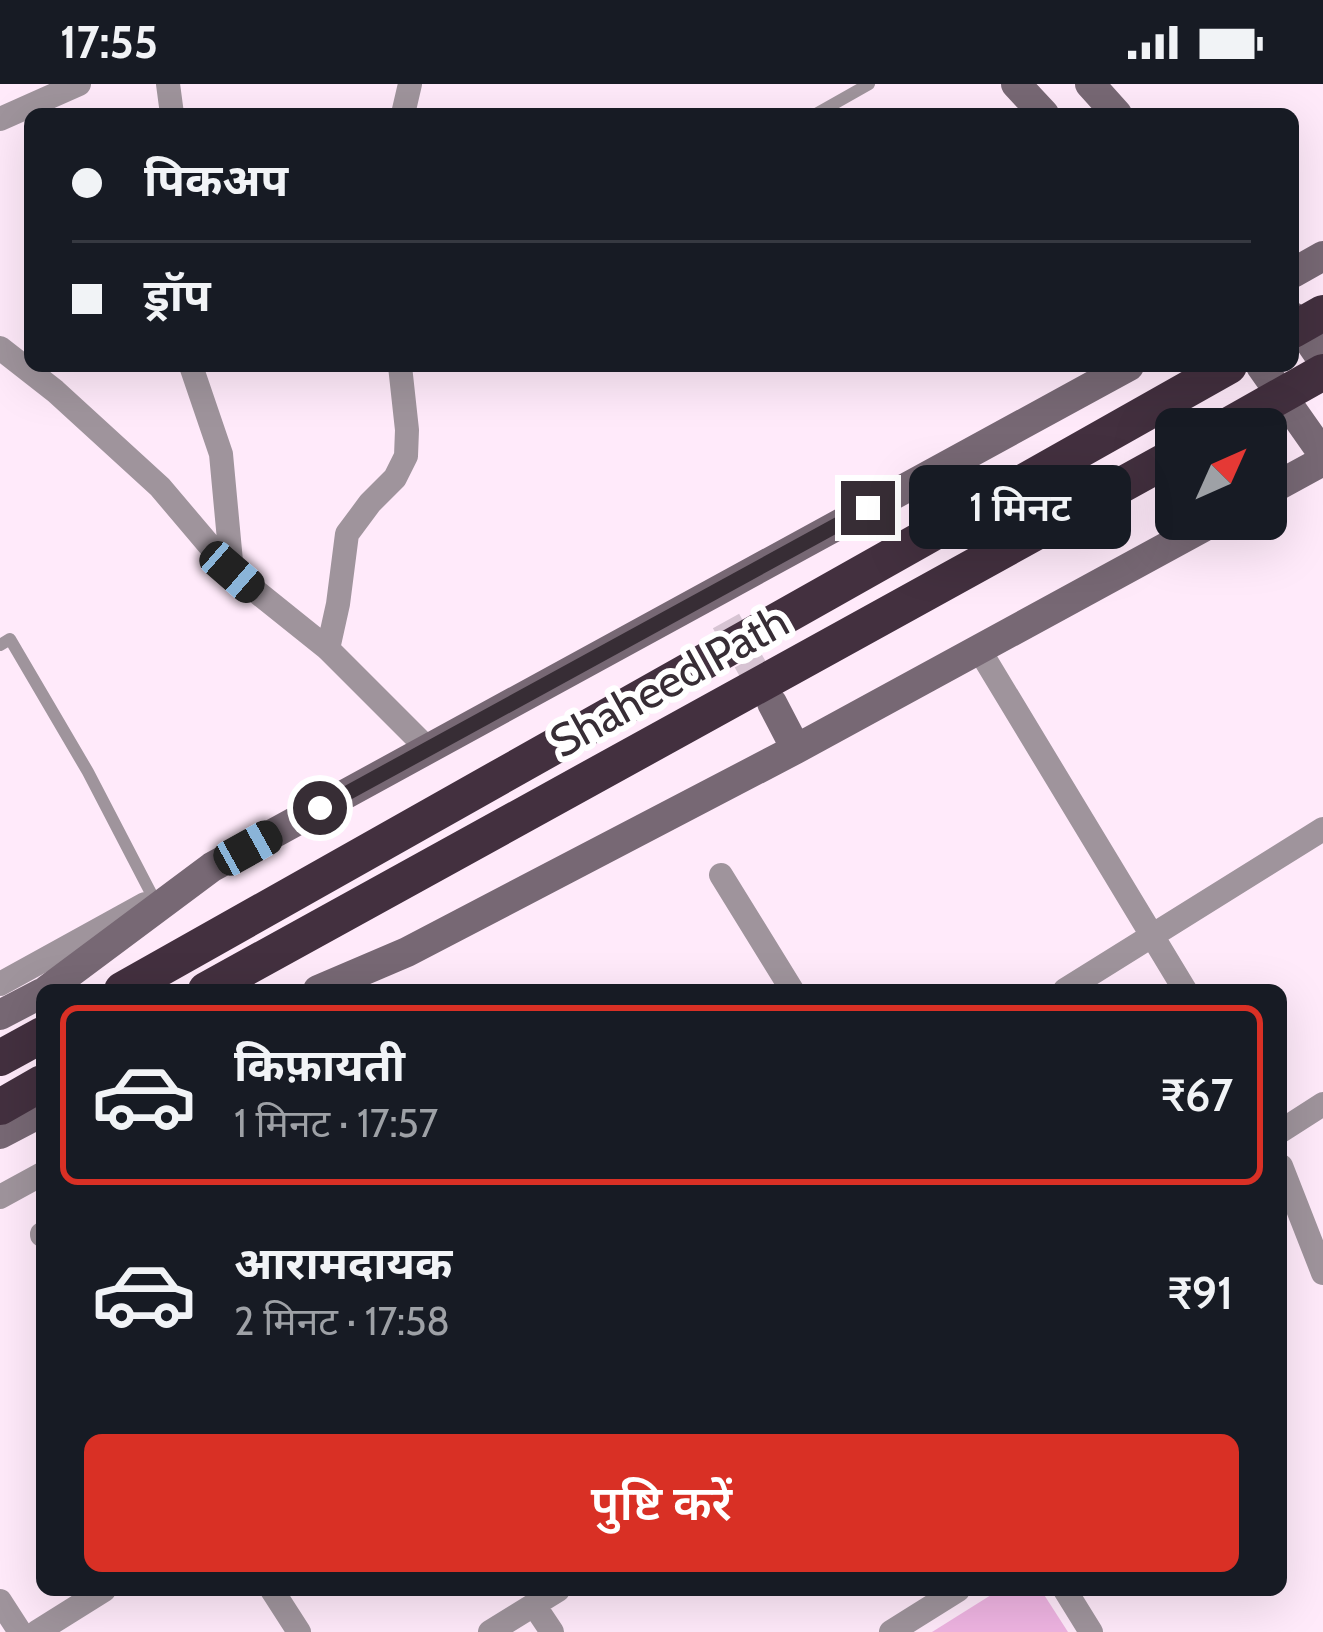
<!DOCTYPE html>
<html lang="hi">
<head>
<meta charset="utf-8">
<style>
	body { margin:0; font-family:Cabin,"Noto Sans Devanagari",sans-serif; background:#242831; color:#f1f3f6; height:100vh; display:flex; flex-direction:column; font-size:45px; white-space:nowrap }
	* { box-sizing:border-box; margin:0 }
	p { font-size:39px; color:#9ea1a6 }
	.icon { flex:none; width:66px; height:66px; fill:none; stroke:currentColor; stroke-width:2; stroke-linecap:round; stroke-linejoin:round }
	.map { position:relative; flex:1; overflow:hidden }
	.sheet { position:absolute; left:36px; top:900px; width:1251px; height:612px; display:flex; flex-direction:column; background:#171b24; border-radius:18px; box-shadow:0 12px 48px #0002 }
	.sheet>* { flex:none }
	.banner { position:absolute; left:24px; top:24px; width:1275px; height:264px; border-radius:18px; box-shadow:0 12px 48px #0002; display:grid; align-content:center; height:264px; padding:0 48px; background:#171b24 }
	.needle { width:78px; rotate:45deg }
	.buttons { position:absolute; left:1155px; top:324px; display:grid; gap:24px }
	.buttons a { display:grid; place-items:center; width:132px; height:132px; border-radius:18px; background:#171b24; box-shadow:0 12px 48px #0002; font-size:60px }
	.end { position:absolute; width:54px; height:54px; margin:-27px; border:15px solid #372d35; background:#fff; box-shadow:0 0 0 6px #fff }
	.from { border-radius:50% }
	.bubble { position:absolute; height:84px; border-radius:18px; background:#171b24; box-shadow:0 12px 48px #0002; font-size:39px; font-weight:600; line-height:84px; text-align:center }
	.car { position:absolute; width:36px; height:72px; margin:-36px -18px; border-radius:15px; box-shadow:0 0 9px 3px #0007; background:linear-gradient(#222 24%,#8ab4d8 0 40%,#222 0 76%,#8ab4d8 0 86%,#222 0) }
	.banner b { display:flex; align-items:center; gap:42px; height:114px; font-size:45px }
	.banner b+b { border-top:3px solid #363941 }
	.banner i { width:30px; height:30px; background:#f1f3f6 }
	ul { padding:21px 0 0; list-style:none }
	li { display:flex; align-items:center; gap:36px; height:180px; margin:0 24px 18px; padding:0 24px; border:6px solid transparent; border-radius:18px }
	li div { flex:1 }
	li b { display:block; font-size:45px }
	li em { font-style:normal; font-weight:600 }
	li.selected { border-color:#d93025 }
	li>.icon { width:108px; height:108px; stroke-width:1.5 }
	.primary-button { display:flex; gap:24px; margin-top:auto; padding:24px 48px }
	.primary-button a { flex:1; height:138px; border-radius:18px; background:#d93025; color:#fff; font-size:48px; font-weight:600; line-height:138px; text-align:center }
	.status { display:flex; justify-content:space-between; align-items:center; height:84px; padding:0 60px; background:#171b24; direction:ltr }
	.status svg { height:33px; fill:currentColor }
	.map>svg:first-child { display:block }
	.green { fill:#efb4e2 }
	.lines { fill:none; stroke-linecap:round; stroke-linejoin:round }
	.secondary-tunnel { stroke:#d7c4d3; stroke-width:30; stroke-dasharray:30 15; stroke-linecap:butt }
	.lane { stroke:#9f949c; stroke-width:12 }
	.street { stroke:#9f949c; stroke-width:24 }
	.secondary { stroke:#776874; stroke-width:30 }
	.highway { stroke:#43303f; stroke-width:36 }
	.highway-bridge { stroke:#43303f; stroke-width:36 }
	.route { stroke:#372d35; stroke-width:15 }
	.labels { text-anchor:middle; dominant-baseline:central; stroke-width:12; stroke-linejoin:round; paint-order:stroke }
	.street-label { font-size:45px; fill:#372d35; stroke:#fff }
</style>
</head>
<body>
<div class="status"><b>17:55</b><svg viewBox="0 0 49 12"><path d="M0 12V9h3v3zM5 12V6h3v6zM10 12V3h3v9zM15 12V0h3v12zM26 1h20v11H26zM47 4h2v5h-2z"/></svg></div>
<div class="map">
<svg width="1323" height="1548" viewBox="0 0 1323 1548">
	<rect width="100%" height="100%" fill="#ffeafa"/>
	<!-- green -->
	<path class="green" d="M 999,1506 L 1041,1506 L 1068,1548 L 932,1548 Z"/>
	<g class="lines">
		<!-- secondary-tunnel -->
		<path class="secondary-tunnel" d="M 726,537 L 770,616"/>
		<!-- lane -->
		<path class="lane" d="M 816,30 L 869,0
			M 0,561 L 10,555 L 88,688 L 154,815"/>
		<!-- street -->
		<path class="street" d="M 168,0 L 172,30
			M 403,30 L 410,0
			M 0,35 L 79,0
			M 0,264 L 55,307 L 160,403 L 232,488 L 328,565 L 428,665
			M 191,282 L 221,370 L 232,488
			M 328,565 L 338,520 L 347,450 L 370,419 L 395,394 L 406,372 L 407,346 L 400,282
			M 980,567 L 1185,906
			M 721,791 L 792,906
			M 0,900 L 145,820
			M 1065,906 L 1323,745
			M 1281,1047 L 1323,1020
			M 1281,1082 L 1323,1189
			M 0,1113 L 42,1090
			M 42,1150 L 42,1151
			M 272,1506 L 299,1548
			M 1065,1506 L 1091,1548
			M 0,1517 L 20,1548
			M 534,1521 L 552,1548
			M 37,1548 L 104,1506
			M 490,1548 L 558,1506
			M 891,1548 L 958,1506"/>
		<!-- secondary -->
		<path class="secondary" d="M 1016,0 L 1044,30
			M 1090,0 L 1117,30
			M 1293,189 L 1323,172
			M 1293,233 L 1323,277
			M 1261,282 L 1323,370
			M 1266,408 L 1323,377
			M 772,619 L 796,665
			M 47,906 L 212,783 L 1129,282
			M 318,906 L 407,868 L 796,665 L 1218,435
			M 0,931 L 42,909
			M 0,1050 L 42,1028"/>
		<!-- highway -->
		<path class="highway" d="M 122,906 L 1229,282
			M 206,906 L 1176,371
			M 0,974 L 42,951
			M 0,1023 L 42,999"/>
		<!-- highway-bridge -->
		<path class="highway-bridge" d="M 1293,246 L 1323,229
			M 1222,345 L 1323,288"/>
	</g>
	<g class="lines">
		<!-- route -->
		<path class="route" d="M 320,724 L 868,424"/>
	</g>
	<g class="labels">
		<!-- street labels -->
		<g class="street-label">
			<text transform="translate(669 597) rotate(-29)">Shaheed Path</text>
		</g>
	</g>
</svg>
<div class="buttons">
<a><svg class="needle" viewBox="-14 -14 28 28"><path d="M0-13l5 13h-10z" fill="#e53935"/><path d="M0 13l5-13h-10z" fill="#9ea1a6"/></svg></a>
</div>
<i class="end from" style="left:320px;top:724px"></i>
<i class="end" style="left:868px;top:424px"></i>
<div class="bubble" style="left:909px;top:381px;width:222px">1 मिनट</div>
<i class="car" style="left:232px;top:488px;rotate:131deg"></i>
<i class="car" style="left:248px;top:764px;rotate:61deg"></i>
<div class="banner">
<b><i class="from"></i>पिकअप</b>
<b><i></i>ड्रॉप</b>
</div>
<section class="sheet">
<ul>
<li class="selected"><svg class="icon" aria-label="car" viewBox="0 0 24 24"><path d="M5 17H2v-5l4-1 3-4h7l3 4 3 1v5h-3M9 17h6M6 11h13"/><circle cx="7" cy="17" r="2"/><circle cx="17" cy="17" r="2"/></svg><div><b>किफ़ायती</b><p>1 मिनट · 17:57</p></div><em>₹67</em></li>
<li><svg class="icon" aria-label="car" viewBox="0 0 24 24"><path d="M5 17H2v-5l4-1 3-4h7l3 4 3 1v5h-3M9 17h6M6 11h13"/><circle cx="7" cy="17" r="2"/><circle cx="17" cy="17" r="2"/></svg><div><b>आरामदायक</b><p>2 मिनट · 17:58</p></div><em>₹91</em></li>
</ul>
<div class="primary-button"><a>पुष्टि करें</a></div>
</section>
</div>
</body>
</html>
